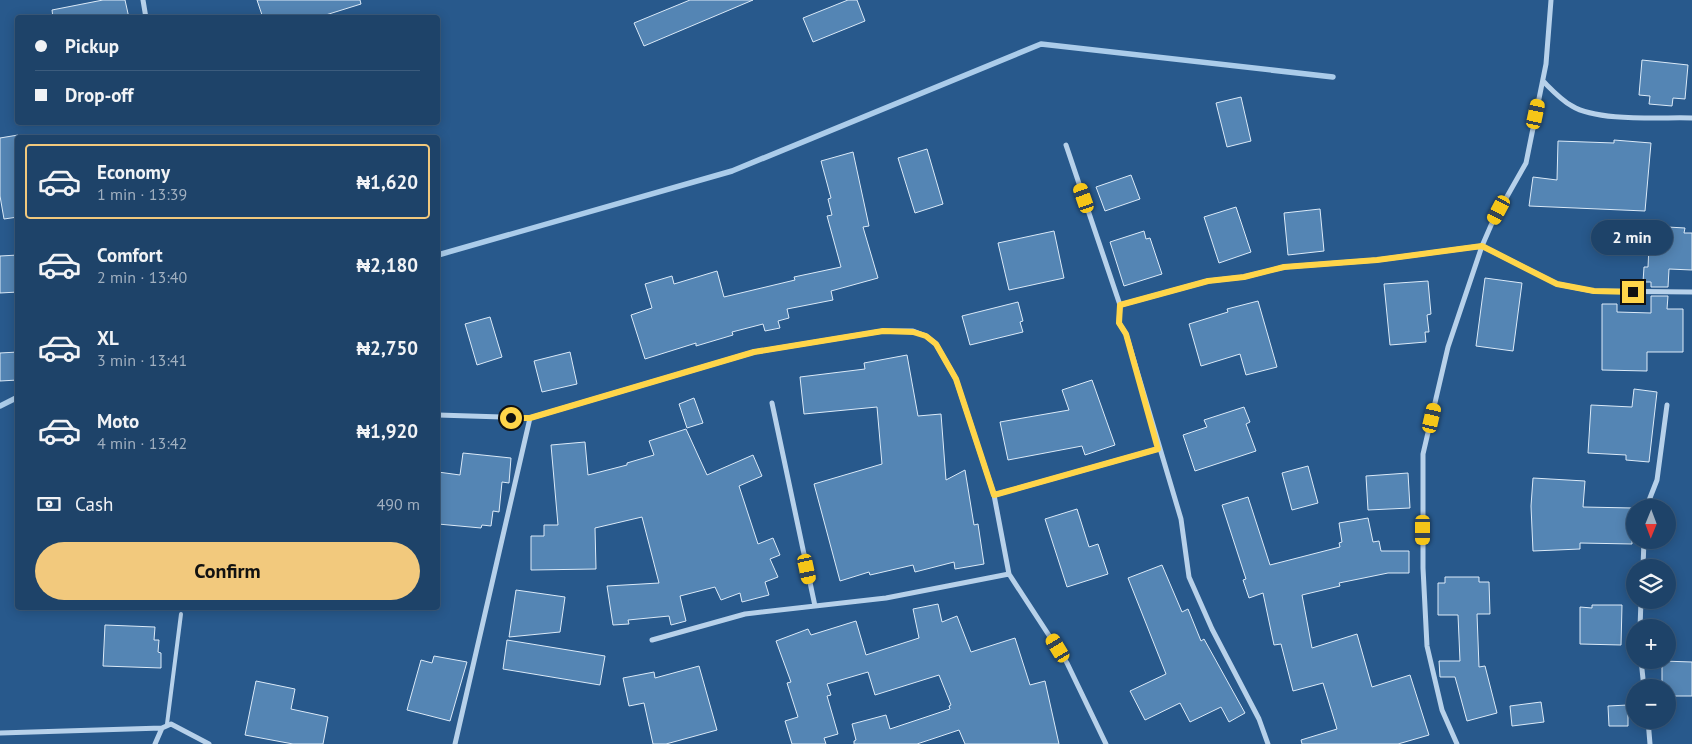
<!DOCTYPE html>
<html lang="en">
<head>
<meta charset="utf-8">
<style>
	body { margin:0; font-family:"PT Sans",sans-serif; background:#2b4e71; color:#f1f3f6; height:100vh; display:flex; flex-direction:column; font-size:19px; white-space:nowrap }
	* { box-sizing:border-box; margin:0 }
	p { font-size:16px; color:#a1b0c0 }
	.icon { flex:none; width:28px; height:28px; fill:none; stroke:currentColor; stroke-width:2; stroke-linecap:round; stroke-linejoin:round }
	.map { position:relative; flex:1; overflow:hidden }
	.sheet { position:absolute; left:15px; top:135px; width:425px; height:475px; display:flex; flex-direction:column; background:#1e4369; border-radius:5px; box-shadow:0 2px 12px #0003,0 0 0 1px #3c5c7d }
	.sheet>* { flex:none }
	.hud { position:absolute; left:15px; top:15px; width:425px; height:110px; border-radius:5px; box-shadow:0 2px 12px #0003,0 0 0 1px #3c5c7d; display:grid; align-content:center; height:110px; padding:0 20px; background:#1e4369 }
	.needle { width:32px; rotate:181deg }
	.tools { position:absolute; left:1626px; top:499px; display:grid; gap:10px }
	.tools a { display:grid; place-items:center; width:50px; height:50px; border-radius:50%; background:#1e4369; box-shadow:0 2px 12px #0003,0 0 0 1px #3c5c7d; font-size:25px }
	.end { position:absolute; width:22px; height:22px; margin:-11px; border:6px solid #ffd54a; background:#111; box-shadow:0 0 0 2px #111 }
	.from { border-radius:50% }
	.bubble { position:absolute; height:35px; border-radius:18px; background:#1e4369; box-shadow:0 2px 12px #0003,0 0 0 1px #3c5c7d; font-size:16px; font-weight:700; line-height:35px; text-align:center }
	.car { position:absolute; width:15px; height:30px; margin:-15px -8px; border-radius:6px; box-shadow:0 0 4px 1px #0007; background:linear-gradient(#f5c518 24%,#345 0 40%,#f5c518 0 76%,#345 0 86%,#f5c518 0) }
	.hud b { display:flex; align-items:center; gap:18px; height:48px; font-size:19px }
	.hud b+b { border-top:1px solid #3c5c7d }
	.hud i { width:12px; height:12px; background:#f1f3f6 }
	ul { padding:9px 0 0; list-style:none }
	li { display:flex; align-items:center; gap:15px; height:75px; margin:0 10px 8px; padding:0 10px; border:2px solid transparent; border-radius:5px }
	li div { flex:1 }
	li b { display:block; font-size:19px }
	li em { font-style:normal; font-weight:700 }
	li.active { border-color:#f2c97d }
	li>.icon { width:45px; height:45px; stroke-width:1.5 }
	.pay { display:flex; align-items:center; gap:12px; height:55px; padding:0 20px; font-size:19px }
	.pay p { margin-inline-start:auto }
	.cta { display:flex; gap:10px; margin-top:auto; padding:10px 20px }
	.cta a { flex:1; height:58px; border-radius:30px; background:#f2c97d; color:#111; font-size:20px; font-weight:700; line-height:58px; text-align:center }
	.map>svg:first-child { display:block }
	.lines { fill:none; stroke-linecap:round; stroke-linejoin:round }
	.stream { stroke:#abccea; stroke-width:5.5 }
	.building { fill:#5485b4; stroke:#dbeaf8 }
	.lane { stroke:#b7d1ea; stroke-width:4 }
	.street { stroke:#b7d1ea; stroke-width:5 }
	.route { stroke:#ffd54a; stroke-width:6 }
</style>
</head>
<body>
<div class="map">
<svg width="1692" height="744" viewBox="0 0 1692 744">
	<rect width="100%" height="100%" fill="#28598c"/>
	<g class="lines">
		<!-- stream -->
		<path class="stream" d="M 438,255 L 732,171 L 1041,44 L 1333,77
			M 0,406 L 18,397"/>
	</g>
	<!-- building -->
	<path class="building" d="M 103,0 L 125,0 L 129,18 L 53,18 L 52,10 Z
		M 257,0 L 360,0 L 361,4 L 316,18 L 263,18 Z
		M 690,0 L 753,0 L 644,46 L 634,23 Z
		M 848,0 L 857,0 L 865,21 L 813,42 L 803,18 Z
		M 1642,60 L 1688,65 L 1685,99 L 1673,98 L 1672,106 L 1649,104 L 1650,96 L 1639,95 Z
		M 1241,97 L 1251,141 L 1227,147 L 1216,103 Z
		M 18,135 L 18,217 L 4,219 L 0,196 L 0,138 Z
		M 1614,140 L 1651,143 L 1645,211 L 1529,206 L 1533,177 L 1557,180 L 1558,141 L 1614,143 Z
		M 927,149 L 943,204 L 915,213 L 898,158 Z
		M 853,152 L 869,226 L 863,227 L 878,278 L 831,291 L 833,300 L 787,309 L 789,318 L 778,321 L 780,328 L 765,331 L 763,324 L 732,332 L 733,335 L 696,346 L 696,343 L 645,359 L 631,315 L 652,308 L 645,284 L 672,276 L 674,284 L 717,271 L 724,297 L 795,280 L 794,277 L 841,267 L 827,216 L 832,215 L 828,199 L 831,198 L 821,161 Z
		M 1131,175 L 1140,199 L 1105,211 L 1096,187 Z
		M 1236,207 L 1251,252 L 1219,263 L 1204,217 Z
		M 1320,209 L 1324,251 L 1288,255 L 1284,213 Z
		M 1650,226 L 1685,228 L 1684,233 L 1692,233 L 1692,270 L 1669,269 L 1668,287 L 1651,287 L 1651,282 L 1643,282 L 1644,267 L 1648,267 Z
		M 1054,231 L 1064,278 L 1009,290 L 998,243 Z
		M 1144,231 L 1146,239 L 1150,238 L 1162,274 L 1124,286 L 1110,242 Z
		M 18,255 L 18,292 L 0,293 L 0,256 Z
		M 1485,278 L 1522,283 L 1513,351 L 1476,346 Z
		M 1428,281 L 1431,314 L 1427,315 L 1429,332 L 1425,332 L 1426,342 L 1390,345 L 1384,284 Z
		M 1651,296 L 1668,296 L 1667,309 L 1683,309 L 1683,352 L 1647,352 L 1647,371 L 1602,370 L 1602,304 L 1617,304 L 1617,312 L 1651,313 Z
		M 1258,301 L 1277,367 L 1246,375 L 1240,354 L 1201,366 L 1189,324 L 1228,312 L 1227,309 Z
		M 1018,302 L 1023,321 L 1020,322 L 1023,332 L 970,345 L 962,316 Z
		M 490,317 L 502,357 L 477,365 L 465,324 Z
		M 18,352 L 18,380 L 0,381 L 0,353 Z
		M 570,352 L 577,384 L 542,392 L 534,361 Z
		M 907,355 L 918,416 L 941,414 L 946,480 L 965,470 L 974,525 L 978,524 L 984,564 L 955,569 L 954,562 L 915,572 L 913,565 L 870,575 L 869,572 L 840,581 L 814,484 L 882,464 L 877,407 L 804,414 L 800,377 L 865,369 L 864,363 Z
		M 1092,380 L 1115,445 L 1085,455 L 1082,446 L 1008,460 L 1000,422 L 1069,410 L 1062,390 Z
		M 1634,389 L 1657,392 L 1649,462 L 1626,460 L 1626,455 L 1588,453 L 1591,405 L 1632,407 Z
		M 694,398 L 703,423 L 687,428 L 679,404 Z
		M 1244,407 L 1250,422 L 1246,424 L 1256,451 L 1195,471 L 1183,435 L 1207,427 L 1204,420 Z
		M 686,429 L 707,475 L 753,455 L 762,476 L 739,486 L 758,544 L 773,538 L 780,555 L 770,559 L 778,577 L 765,582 L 769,595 L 742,602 L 740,593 L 721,600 L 715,587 L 680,596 L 686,621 L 671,625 L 669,616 L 628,620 L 629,624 L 613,625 L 607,586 L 659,583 L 642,517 L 595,528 L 596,569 L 531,570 L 531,536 L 544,536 L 544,525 L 558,525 L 551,445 L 585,442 L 588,475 L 627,465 L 627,463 L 654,455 L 649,441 Z
		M 463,453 L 511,458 L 509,483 L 502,482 L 499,512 L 493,511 L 491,526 L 482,525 L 481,528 L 438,524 L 438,472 L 460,475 Z
		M 1308,466 L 1318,503 L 1292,510 L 1282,473 Z
		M 1408,473 L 1410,508 L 1368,510 L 1366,476 Z
		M 1533,478 L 1585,481 L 1583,507 L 1633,508 L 1632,544 L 1580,543 L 1580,549 L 1533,551 L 1531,506 Z
		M 1248,497 L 1270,565 L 1340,547 L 1339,543 L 1342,542 L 1339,523 L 1368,518 L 1373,542 L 1379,541 L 1381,551 L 1409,551 L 1409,573 L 1388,573 L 1339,583 L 1340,586 L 1302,595 L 1312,648 L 1357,634 L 1372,687 L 1410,675 L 1429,735 L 1398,744 L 1302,744 L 1301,740 L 1337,729 L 1323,683 L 1293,691 L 1281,644 L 1274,645 L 1263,593 L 1249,598 L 1243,580 L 1246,579 L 1222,505 Z
		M 1077,509 L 1089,547 L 1098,544 L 1108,574 L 1067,587 L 1045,519 Z
		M 1162,565 L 1182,612 L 1188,609 L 1201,641 L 1204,639 L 1245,713 L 1229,722 L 1221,707 L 1190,722 L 1180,703 L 1145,720 L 1130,691 L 1166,674 L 1128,578 Z
		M 1445,577 L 1479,577 L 1479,582 L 1489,582 L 1490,614 L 1477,614 L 1479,667 L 1485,666 L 1497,713 L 1467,721 L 1455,677 L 1440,677 L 1439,661 L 1460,661 L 1458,615 L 1438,615 L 1438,583 L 1445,583 Z
		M 516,590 L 565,597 L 560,632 L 509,637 Z
		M 938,604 L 942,622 L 957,616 L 971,652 L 1015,638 L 1030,685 L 1045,681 L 1059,744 L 965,744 L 959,730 L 917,744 L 854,744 L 854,741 L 856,740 L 852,724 L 886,715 L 890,729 L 950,709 L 949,706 L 951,705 L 939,675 L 875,695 L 868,672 L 827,684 L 831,695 L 827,696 L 838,734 L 824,738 L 826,744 L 792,744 L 785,721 L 798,717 L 787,683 L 791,682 L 776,641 L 808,629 L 811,635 L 856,621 L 866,655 L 919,638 L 913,609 Z
		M 1592,605 L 1622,605 L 1621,645 L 1580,644 L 1580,607 L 1592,608 Z
		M 105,625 L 155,627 L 154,640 L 159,640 L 158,652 L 161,653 L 161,668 L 103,666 Z
		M 507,640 L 605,656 L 600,685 L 503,669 Z
		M 434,656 L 467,662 L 450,721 L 407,710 L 421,660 L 432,663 Z
		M 1662,661 L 1692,662 L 1692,696 L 1668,696 L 1668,688 L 1662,688 Z
		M 699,666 L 717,730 L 666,744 L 653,744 L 644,703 L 629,706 L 623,678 L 654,672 L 655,678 Z
		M 256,681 L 295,689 L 291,709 L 328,717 L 323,744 L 293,744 L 245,735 Z
		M 1541,702 L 1544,722 L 1512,726 L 1510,706 Z
		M 1628,705 L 1628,726 L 1609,726 L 1608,706 Z"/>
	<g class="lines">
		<!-- lane -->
		<path class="lane" d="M 167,724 L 181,614"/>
		<!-- street -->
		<path class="street" d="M 143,0 L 146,18
			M 1543,81 C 1552,90 1561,100 1572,106 C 1598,122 1661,117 1692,118
			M 1066,145 L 1120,305 L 1119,323 L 1126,334 L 1181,519 L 1189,577 L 1212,629 L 1259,719 L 1268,744
			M 1120,305 L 1208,281 L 1244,277 L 1284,267 L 1377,260 L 1482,246 L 1557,284 L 1593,291 L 1692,292
			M 772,403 L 815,606
			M 438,415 L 530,418 L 754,352 L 883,331 L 913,331 L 926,336 L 936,344 L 956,379 L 994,495 L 1009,574 L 1067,663 L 1106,744
			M 994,495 L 1158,449
			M 1646,508 L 1657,480 L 1667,405
			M 1643,568 L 1644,540
			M 1640,628 L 1641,600
			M 652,640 L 745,614 L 886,598 L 1009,574
			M 1641,660 L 1644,688
			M 1648,720 L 1650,744
			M 0,733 L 162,728
			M 155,744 L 162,728 L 171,724 L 209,744
			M 455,744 L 530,418
			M 1457,744 L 1442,710 L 1427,646 L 1423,568 L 1423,454 L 1448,347 L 1482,246 L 1492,223 L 1526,163 L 1546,64 L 1551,0"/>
	</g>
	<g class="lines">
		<!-- route -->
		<path class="route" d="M 511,418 L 530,418 L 754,352 L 883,331 L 913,332 L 926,336 L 936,344 L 956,379 L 994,495 L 1158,449 L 1126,334 L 1119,323 L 1120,305 L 1208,281 L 1244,277 L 1284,267 L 1377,260 L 1482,246 L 1557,284 L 1594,291 L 1633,292"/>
	</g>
</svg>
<div class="tools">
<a><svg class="needle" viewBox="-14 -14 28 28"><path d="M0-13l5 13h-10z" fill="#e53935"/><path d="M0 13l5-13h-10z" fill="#a1b0c0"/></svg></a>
<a><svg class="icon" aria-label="layers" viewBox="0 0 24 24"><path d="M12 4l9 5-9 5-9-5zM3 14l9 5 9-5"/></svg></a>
<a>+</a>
<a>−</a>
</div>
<i class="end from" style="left:511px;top:418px"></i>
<i class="end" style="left:1633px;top:292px"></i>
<div class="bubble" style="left:1591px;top:220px;width:82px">2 min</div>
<i class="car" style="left:1536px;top:114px;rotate:12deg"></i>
<i class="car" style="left:1084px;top:198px;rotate:341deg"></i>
<i class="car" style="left:1499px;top:210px;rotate:208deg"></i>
<i class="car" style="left:1432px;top:418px;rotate:13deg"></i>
<i class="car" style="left:1423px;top:530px;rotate:180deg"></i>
<i class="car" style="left:807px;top:569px;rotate:168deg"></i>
<i class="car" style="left:1058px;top:648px;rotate:329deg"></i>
<div class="hud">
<b><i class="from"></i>Pickup</b>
<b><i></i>Drop-off</b>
</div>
<section class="sheet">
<ul>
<li class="active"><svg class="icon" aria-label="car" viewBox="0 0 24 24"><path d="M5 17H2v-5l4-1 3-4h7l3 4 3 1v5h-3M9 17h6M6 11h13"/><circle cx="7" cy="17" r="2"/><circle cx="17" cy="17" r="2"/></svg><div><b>Economy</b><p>1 min · 13:39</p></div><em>₦1,620</em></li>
<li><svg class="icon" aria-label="car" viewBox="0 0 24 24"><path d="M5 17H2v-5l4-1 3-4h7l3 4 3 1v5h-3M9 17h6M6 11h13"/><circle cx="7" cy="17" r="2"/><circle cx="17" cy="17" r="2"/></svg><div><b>Comfort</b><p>2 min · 13:40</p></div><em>₦2,180</em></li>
<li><svg class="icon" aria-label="car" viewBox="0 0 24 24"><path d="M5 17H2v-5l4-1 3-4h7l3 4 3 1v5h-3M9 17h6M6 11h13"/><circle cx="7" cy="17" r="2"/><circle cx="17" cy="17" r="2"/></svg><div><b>XL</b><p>3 min · 13:41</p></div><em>₦2,750</em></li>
<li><svg class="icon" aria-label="car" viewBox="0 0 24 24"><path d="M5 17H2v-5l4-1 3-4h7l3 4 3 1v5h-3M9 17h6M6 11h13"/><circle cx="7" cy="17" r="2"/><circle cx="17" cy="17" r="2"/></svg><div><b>Moto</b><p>4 min · 13:42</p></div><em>₦1,920</em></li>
</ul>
<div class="pay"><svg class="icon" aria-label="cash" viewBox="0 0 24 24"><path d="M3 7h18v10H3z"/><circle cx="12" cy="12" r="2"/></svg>Cash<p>490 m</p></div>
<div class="cta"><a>Confirm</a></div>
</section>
</div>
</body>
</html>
